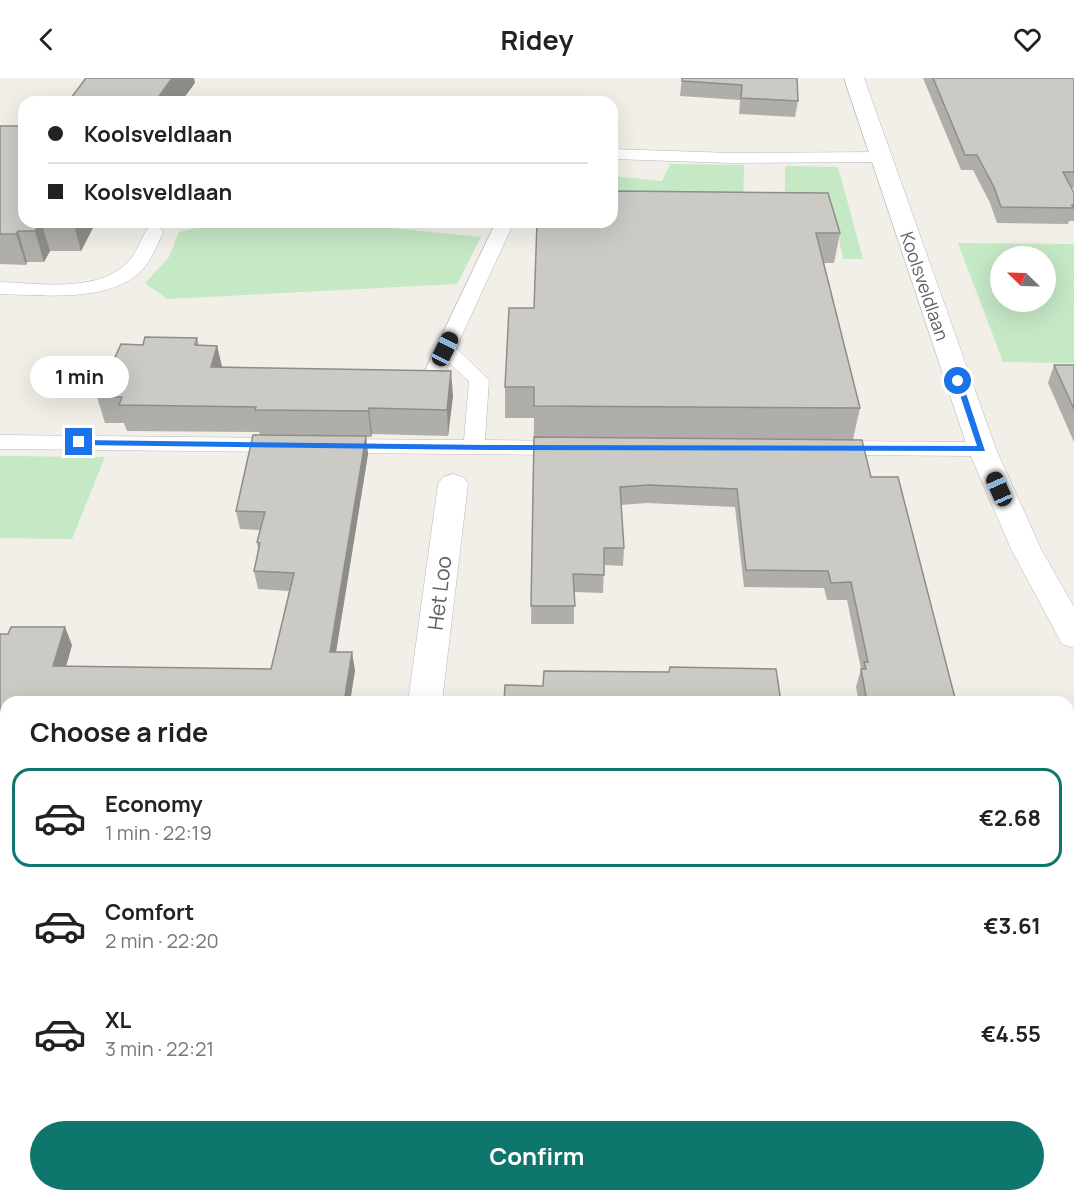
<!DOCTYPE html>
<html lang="en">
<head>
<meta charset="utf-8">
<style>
	body { margin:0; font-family:Manrope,sans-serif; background:#f2f2f2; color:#222; height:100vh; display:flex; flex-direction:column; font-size:22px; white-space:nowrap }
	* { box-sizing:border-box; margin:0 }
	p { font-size:20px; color:#767676 }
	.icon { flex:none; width:33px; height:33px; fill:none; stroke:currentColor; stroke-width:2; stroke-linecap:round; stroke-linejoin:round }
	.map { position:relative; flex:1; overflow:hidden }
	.details { position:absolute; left:0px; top:618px; width:1074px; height:506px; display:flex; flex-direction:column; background:#fff; border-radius:18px 18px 0 0; box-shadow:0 6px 24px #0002 }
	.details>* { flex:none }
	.hud { position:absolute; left:18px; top:18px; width:600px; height:132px; border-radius:18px; box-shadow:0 6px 24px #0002; display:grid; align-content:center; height:132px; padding:0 30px; background:#fff }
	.needle { width:39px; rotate:293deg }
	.tools { position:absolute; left:990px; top:168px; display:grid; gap:12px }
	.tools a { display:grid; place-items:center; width:66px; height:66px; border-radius:50%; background:#fff; box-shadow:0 6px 24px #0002; font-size:30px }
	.end { position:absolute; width:27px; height:27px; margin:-14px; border:8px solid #1a73e8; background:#fff; box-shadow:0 0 0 3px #fff }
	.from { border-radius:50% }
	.bubble { position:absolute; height:42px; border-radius:21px; background:#fff; box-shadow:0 6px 24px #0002; font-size:20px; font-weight:700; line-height:42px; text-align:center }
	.car { position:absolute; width:18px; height:36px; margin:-18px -9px; border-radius:8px; box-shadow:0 0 4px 2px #0007; background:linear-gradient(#222 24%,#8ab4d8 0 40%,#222 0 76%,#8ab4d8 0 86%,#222 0) }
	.hud b { display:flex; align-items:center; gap:21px; height:57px; font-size:22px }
	.hud b+b { border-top:2px solid #e0e0e0 }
	.hud i { width:15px; height:15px; background:#222 }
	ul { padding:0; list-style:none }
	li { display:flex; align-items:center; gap:18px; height:99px; margin:0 12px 9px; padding:0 18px; border:3px solid transparent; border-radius:18px }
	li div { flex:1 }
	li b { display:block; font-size:22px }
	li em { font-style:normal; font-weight:700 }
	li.on { border-color:#0f766e }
	li>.icon { width:54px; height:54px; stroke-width:1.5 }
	h2 { padding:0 30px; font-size:27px; line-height:72px }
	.primary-button { display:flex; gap:12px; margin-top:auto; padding:12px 30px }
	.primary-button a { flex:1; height:69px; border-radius:36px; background:#0f766e; color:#fff; font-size:24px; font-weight:700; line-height:69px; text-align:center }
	header { display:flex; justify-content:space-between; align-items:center; height:78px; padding:0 30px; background:#fff; font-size:27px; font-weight:700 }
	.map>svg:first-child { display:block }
	.green { fill:#c5e8c5; fill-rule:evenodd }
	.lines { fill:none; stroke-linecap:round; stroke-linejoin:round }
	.service-casing { stroke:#b5b8bc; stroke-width:1 }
	.minor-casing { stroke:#b5b8bc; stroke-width:1 }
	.service { fill:#fff; fill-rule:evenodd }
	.minor { fill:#fff; fill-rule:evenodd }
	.wall { fill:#afaea9 }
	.shaded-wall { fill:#8f8d8a }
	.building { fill:#cccac5; stroke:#8f8d8a; stroke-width:1.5 }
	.route { fill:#1a73e8 }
	.labels { text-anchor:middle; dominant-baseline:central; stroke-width:4.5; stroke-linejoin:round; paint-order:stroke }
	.far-street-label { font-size:18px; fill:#5f6368; stroke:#fff }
	.street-label { font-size:21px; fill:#5f6368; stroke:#fff }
</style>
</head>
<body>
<header><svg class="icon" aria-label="back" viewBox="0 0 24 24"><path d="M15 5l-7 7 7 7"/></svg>Ridey<svg class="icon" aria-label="heart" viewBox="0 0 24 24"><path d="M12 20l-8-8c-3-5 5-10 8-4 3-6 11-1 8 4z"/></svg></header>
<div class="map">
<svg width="1074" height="1123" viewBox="0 0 1074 1123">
	<rect width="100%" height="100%" fill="#f1efe8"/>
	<!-- green -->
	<path class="green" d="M 670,86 L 744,87 L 743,141 L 612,135 L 612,98 L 662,103 Z
		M 785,88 L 838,89 L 863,181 L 843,181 L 835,141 L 785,134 Z
		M 223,144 L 333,144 L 481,159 L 457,206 L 167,221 L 145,205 L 169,179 L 179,154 Z
		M 958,165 L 1074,166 L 1074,285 L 1003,284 ZM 1000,178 L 1046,178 L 1046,224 L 1000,224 Z
		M 0,378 L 105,379 L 72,461 L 0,460 Z"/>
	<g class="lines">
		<!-- service casing -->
		<g class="service-casing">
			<path id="service" d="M 612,71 L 732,75 L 880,74 L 888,79 L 880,84 L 732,85 L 612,81 Z
				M 496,144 L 514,144 L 456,270 L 489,302 L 485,362 L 567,363 L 575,365 L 578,370 L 575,375 L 567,377 L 334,375 L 326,373 L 323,368 L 326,363 L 334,361 L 464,362 L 469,303 L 449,285 L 436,309 L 429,311 L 422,309 L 419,305 Z
				M 154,149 L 160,150 L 163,154 C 157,168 151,183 140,194 C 107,225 42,217 0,216 L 0,204 C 39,205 95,215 126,186 C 137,176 140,162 148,150 Z
				M 0,357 L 285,360 L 293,362 L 296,367 L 293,372 L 285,374 L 0,371 Z
				M 829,363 L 982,364 L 990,366 L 993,371 L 990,376 L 982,378 L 829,377 L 821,375 L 818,370 L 821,365 Z"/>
		</g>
		<!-- minor casing -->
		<g class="minor-casing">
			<path id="minor" d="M 844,0 L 864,0 L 996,371 L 1041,471 L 1074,529 L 1074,570 L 1062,566 L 1011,471 L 968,371 Z
				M 453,396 L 463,399 L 468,406 L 442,624 L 408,624 L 438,406 L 443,399 Z
				M 0,738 L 6,738 L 6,770 L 0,770 Z
				M 1068,753 L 1074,754 L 1074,786 L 1068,785 Z
				M 0,810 L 6,810 L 6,844 L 0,844 Z
				M 1074,820 L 1074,854 L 1068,856 L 1068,822 Z
				M 321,1118 L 367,1118 L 366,1123 L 320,1123 Z"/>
		</g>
		<!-- service -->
		<use href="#service" class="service"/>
		<!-- minor -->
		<use href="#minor" class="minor"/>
	</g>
	<!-- wall -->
	<path class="wall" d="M 682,0 L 797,0 L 798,23 L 795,39 L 739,36 L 740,22 L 680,18 Z
		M 923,0 L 1074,0 L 1074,110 L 1071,110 L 1074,115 L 1074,143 L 1069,143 L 1068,146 L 997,145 L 990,125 L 973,92 L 961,92 Z
		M 0,48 L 24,144 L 96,144 L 81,173 L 50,173 L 44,184 L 27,184 L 26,187 L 0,186 Z
		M 537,144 L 840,155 L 834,185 L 824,185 L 860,330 L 853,361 L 871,399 L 956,624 L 859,624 L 856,609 L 861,591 L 847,522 L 827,522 L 824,510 L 744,509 L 735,429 L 647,425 L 621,427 L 624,470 L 623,488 L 604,487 L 603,515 L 574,514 L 574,546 L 531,546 L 534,340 L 505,340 L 505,309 L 534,230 Z
		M 197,260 L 199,267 L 217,268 L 222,289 L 453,318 L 448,358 L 372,356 L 371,359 L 366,359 L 368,376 L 336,574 L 355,592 L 350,624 L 6,624 L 6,667 L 0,667 L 0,556 L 72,567 L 66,588 L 271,591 L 289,513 L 258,511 L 254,493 L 258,472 L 257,464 L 260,452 L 240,451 L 236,433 L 260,357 L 259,354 L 127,353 L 124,345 L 105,345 L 97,319 L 143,267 Z
		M 1054,287 L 1074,287 L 1074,364 L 1048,305 Z
		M 6,916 L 6,1026 L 0,1026 L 0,935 Z"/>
	<!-- shaded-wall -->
	<path class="shaded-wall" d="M 172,0 L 194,0 L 195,5 L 181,24 L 155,24 Z
		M 40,144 L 41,144 L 50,173 L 44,184 L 35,153 Z
		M 73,144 L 96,144 L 81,173 Z
		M 18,153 L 27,184 L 26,187 L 16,156 Z
		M 217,268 L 223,293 L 211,289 Z
		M 451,293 L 453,318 L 448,358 L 447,332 Z
		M 369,330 L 372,356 L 371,359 L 368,333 Z
		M 366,358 L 368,376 L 333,592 L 330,574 Z
		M 65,549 L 72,567 L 61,606 L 53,588 Z
		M 352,574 L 355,592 L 350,624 L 344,624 Z"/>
	<!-- building -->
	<path class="building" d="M 86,0 L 172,0 L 155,24 L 68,24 Z
		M 682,0 L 797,0 L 798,23 L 741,20 L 742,7 L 682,3 Z
		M 933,0 L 1074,0 L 1074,94 L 1063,94 L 1074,115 L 1074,127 L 1072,127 L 1073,130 L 1001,129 L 994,109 L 977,77 L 965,77 Z
		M 0,48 L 24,48 L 24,144 L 40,144 L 35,153 L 18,153 L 16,156 L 0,156 Z
		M 612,113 L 828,115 L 840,155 L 816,155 L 860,330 L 534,328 L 534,309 L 505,309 L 509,230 L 534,230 L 537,144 L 612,144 Z
		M 145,259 L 197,260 L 195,267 L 217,268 L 211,289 L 451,293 L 447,332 L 369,330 L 368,333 L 255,332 L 256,329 L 119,327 L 122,319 L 97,319 L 121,266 L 143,267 Z
		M 1054,287 L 1074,287 L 1074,331 Z
		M 253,357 L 366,358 L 330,574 L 352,574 L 344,624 L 6,624 L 6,649 L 0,649 L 0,556 L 8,556 L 11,549 L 65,549 L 53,588 L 271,591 L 294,495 L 254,493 L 260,465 L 257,464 L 265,434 L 236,433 Z
		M 534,359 L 862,362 L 871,399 L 898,399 L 956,624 L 867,624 L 861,591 L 866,591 L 864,584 L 868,584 L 851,504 L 831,505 L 828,493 L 746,492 L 737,411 L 649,407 L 620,409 L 624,470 L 604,470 L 604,497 L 573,496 L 575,528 L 531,528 Z
		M 670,589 L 776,591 L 781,624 L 504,624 L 505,607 L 543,608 L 544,593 L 669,594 Z
		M 6,916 L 6,1011 L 0,1011 L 0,935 Z"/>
	<!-- route -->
	<path class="route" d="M 955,302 L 962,303 L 985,373 L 488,372 L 79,367 L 75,364 L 79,362 L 488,367 L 977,368 Z"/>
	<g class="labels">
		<!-- far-street labels -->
		<g class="far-street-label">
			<text transform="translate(925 208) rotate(71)">Koolsveldlaan</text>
		</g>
		<!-- street labels -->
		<g class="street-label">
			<text transform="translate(439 515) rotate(-83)">Het Loo</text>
		</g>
	</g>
</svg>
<div class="tools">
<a><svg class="needle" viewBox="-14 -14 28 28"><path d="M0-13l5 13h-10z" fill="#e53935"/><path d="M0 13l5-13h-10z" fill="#767676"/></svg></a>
</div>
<i class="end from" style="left:958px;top:303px"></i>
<i class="end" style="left:79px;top:364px"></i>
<div class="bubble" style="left:30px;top:278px;width:99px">1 min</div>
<i class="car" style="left:445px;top:271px;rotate:26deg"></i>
<i class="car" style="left:999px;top:411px;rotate:336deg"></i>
<div class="hud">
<b><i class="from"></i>Koolsveldlaan</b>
<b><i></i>Koolsveldlaan</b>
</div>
<section class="details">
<h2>Choose a ride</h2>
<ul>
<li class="on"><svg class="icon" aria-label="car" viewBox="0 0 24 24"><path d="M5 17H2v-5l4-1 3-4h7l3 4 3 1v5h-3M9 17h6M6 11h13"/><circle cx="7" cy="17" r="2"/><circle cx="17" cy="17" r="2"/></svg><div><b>Economy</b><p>1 min · 22:19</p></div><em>€2.68</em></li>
<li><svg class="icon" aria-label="car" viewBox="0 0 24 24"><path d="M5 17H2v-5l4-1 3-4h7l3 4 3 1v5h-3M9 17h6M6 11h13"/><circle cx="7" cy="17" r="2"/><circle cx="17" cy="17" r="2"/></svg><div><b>Comfort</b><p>2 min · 22:20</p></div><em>€3.61</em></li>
<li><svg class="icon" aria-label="car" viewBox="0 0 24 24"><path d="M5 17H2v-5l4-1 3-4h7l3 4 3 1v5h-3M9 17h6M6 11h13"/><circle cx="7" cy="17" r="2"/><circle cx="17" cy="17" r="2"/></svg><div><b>XL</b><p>3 min · 22:21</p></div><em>€4.55</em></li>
</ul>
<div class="primary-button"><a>Confirm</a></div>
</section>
</div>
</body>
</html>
